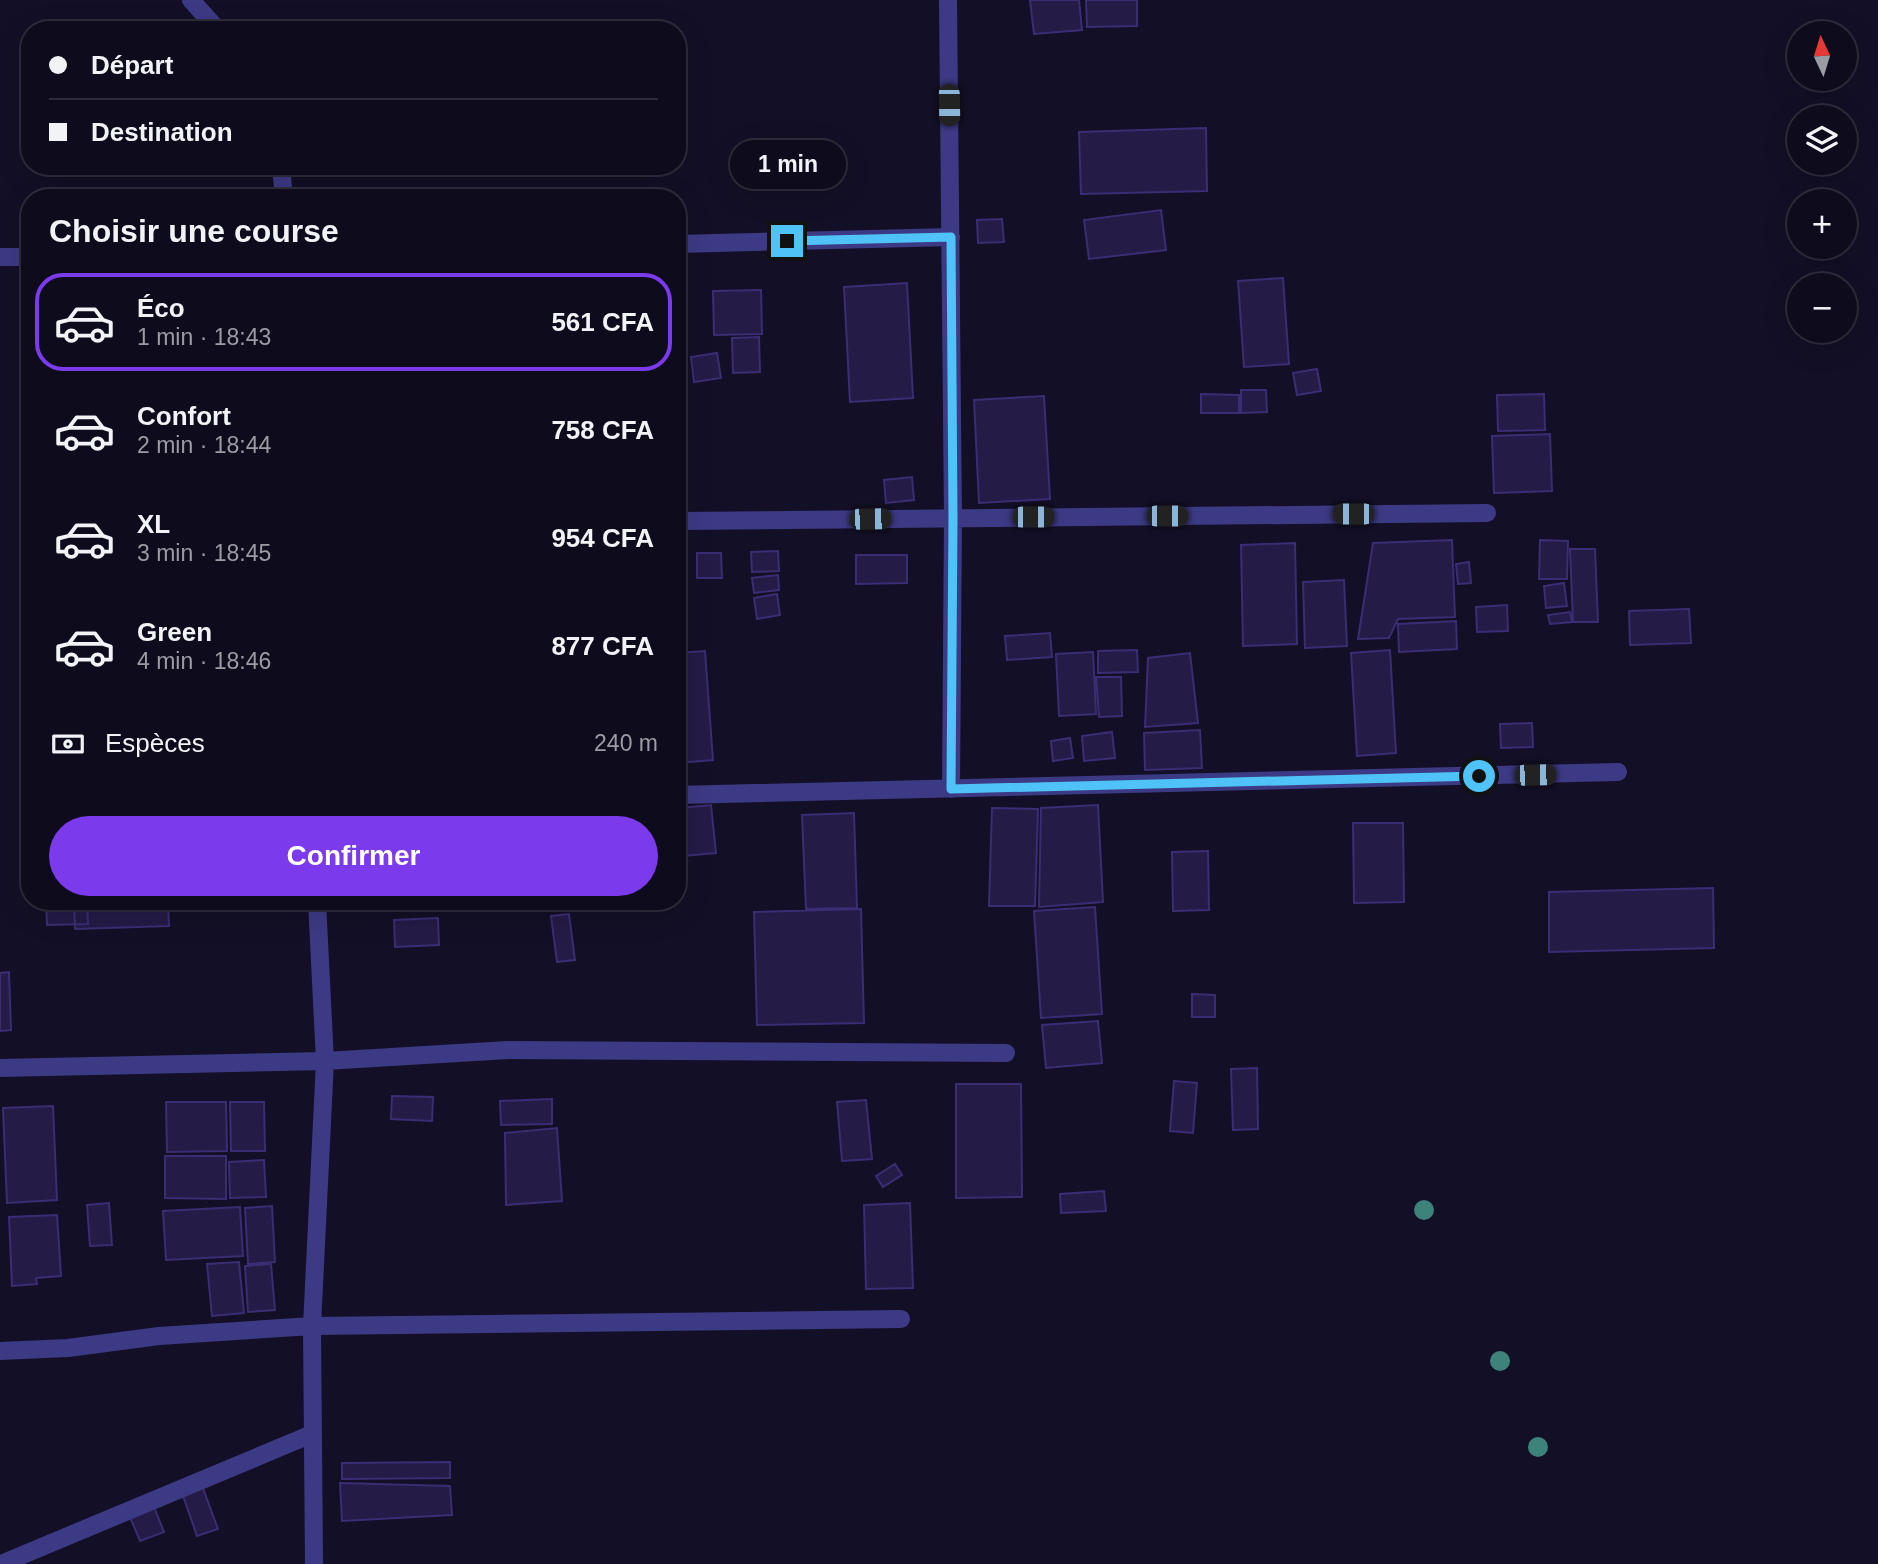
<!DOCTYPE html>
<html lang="fr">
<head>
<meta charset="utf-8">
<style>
	body { margin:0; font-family:Arial,sans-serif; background:#1c1929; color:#f1f3f6; height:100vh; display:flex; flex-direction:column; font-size:26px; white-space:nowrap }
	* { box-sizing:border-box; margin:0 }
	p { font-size:23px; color:#9b9ba3 }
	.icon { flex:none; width:38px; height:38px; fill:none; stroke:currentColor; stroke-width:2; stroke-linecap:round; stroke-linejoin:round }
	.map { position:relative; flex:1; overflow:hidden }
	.sheet { position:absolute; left:21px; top:189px; width:665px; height:721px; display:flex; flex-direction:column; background:#0e0b1c; border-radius:28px; box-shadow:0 7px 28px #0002,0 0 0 2px #2e2b3b }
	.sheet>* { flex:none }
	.top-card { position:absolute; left:21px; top:21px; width:665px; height:154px; border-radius:28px; box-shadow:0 7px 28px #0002,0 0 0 2px #2e2b3b; display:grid; align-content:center; height:154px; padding:0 28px; background:#0e0b1c }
	.needle { width:46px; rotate:356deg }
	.buttons { position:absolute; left:1787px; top:21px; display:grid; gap:14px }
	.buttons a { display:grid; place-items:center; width:70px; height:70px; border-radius:50%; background:#0e0b1c; box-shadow:0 7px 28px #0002,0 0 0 2px #2e2b3b; font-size:35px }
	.end { position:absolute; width:32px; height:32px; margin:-16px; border:9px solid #4fc3f7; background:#111; box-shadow:0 0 0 4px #111 }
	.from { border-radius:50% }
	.bubble { position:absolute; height:49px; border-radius:24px; background:#0e0b1c; box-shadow:0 7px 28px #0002,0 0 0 2px #2e2b3b; font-size:23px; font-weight:600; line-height:49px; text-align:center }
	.car { position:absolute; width:21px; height:42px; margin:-21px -10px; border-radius:9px; box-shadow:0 0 5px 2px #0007; background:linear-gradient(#222 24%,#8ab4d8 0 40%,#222 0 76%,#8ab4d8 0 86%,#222 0) }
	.top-card b { display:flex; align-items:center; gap:24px; height:66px; font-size:26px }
	.top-card b+b { border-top:2px solid #2e2b3b }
	.top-card i { width:18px; height:18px; background:#f1f3f6 }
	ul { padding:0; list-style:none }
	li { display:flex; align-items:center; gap:21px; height:98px; margin:0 14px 10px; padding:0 14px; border:4px solid transparent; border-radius:28px }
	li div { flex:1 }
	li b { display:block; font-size:26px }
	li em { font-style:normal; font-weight:600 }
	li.selected { border-color:#7c3aed }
	li>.icon { width:63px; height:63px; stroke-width:1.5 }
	h2 { padding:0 28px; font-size:32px; line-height:84px }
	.pay { display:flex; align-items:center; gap:18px; height:77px; padding:0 28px; font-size:26px }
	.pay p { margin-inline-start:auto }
	.button { display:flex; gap:14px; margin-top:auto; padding:14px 28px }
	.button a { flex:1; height:80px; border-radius:42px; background:#7c3aed; color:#fff; font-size:28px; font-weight:600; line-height:80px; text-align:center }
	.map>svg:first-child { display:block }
	.building { fill:#241b47; stroke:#3b2d73; stroke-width:2 }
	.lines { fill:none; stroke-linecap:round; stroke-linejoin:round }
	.minor { stroke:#3d3a85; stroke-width:18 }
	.tree { fill:#3d827b }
	.route { stroke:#4fc3f7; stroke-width:9 }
</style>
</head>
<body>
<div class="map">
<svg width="1878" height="1564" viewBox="0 0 1878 1564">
	<rect width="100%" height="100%" fill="#130f26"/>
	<!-- building -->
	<path class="building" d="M 1030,0 L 1079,0 L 1082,30 L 1034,34 Z
		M 1086,0 L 1137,0 L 1137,26 L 1087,27 Z
		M 26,33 L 30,33 L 30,71 L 25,71 Z
		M 28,76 L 30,76 L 29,139 Z
		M 1206,128 L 1207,191 L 1081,194 L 1079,132 Z
		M 1161,210 L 1166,250 L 1089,259 L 1084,220 Z
		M 1002,219 L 1004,242 L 978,243 L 977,220 Z
		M 1283,278 L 1289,364 L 1244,367 L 1238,281 Z
		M 907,283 L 913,398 L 850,402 L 844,287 Z
		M 761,290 L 762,334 L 714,335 L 713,291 Z
		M 759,337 L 760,372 L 733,373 L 732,338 Z
		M 717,353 L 721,378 L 694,382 L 691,357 Z
		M 1317,369 L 1321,391 L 1297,395 L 1293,373 Z
		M 1241,390 L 1266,390 L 1267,412 L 1241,413 Z
		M 1201,394 L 1239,395 L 1239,413 L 1201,413 Z
		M 1544,394 L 1545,430 L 1498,431 L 1497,395 Z
		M 1044,396 L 1050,499 L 979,503 L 974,400 Z
		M 1550,434 L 1552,491 L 1494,493 L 1492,436 Z
		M 912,477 L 914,500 L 886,503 L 884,480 Z
		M 1452,540 L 1455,617 L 1398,619 L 1389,638 L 1358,639 L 1373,543 Z
		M 1540,540 L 1568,541 L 1567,579 L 1539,579 Z
		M 1295,543 L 1297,644 L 1243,646 L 1241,545 Z
		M 1570,549 L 1595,549 L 1598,622 L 1573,622 Z
		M 778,551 L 779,571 L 752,572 L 751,552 Z
		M 697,553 L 721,553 L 722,578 L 697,578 Z
		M 856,555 L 907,555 L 907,583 L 856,584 Z
		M 1469,562 L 1471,583 L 1458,584 L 1456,564 Z
		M 778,575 L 779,590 L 754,593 L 752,578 Z
		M 1344,580 L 1347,646 L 1305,648 L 1303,582 Z
		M 1564,583 L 1567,606 L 1546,608 L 1544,586 Z
		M 777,594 L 780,615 L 757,619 L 754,598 Z
		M 1507,605 L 1508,631 L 1477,632 L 1476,607 Z
		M 1689,609 L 1691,643 L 1630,645 L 1629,611 Z
		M 1570,612 L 1572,622 L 1550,624 L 1548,615 Z
		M 1456,621 L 1457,649 L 1399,652 L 1398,624 Z
		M 1050,633 L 1052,657 L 1007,660 L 1005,636 Z
		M 1137,650 L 1138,672 L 1098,673 L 1098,651 Z
		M 1390,650 L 1396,753 L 1357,756 L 1351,653 Z
		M 705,651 L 713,760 L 677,763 L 677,653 Z
		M 1093,652 L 1096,714 L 1059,716 L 1056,654 Z
		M 1190,653 L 1198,723 L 1145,727 L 1148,658 Z
		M 1096,677 L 1121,677 L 1122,716 L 1099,717 Z
		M 1532,723 L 1533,747 L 1501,748 L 1500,724 Z
		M 1200,730 L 1202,768 L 1145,770 L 1144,733 Z
		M 1112,732 L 1115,758 L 1084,761 L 1082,736 Z
		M 1070,738 L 1073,758 L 1053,761 L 1051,741 Z
		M 711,805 L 716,853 L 683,856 L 679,808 Z
		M 1098,805 L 1103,902 L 1039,907 L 1041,808 Z
		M 992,808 L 1038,809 L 1035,906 L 989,906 Z
		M 854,813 L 857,908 L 806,909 L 802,815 Z
		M 1353,823 L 1403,823 L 1404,902 L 1354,903 Z
		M 1208,851 L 1209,910 L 1173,911 L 1172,852 Z
		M 1713,888 L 1714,948 L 1549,952 L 1549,892 Z
		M 46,901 L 87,901 L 88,924 L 47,925 Z
		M 74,901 L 168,901 L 169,926 L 75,929 Z
		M 1095,907 L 1102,1014 L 1041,1018 L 1034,911 Z
		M 861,909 L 864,1023 L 757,1025 L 754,912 Z
		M 569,914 L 575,960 L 557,962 L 551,916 Z
		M 438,918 L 439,945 L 395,947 L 394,920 Z
		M 9,972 L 11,1030 L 0,1031 L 0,973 Z
		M 1192,994 L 1215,995 L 1215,1017 L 1192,1017 Z
		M 1098,1021 L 1102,1063 L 1046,1068 L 1042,1025 Z
		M 1257,1068 L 1258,1129 L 1233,1130 L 1231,1069 Z
		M 1174,1081 L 1197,1083 L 1193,1133 L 1170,1131 Z
		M 956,1084 L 1021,1084 L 1022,1197 L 956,1198 Z
		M 392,1096 L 433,1097 L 432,1121 L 391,1119 Z
		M 552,1099 L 552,1124 L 501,1125 L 500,1101 Z
		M 866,1100 L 872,1159 L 842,1161 L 837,1102 Z
		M 166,1102 L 226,1102 L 227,1151 L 167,1152 Z
		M 230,1102 L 264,1102 L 265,1151 L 231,1151 Z
		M 53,1106 L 57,1200 L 7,1203 L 3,1108 Z
		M 557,1128 L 562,1201 L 506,1205 L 505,1133 Z
		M 165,1156 L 226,1156 L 226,1199 L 165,1198 Z
		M 264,1160 L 266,1197 L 230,1198 L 229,1162 Z
		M 895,1164 L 902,1175 L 883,1187 L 876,1176 Z
		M 1104,1191 L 1106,1211 L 1061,1213 L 1060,1194 Z
		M 109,1203 L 112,1245 L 90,1246 L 87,1205 Z
		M 910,1203 L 913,1288 L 866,1289 L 864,1205 Z
		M 272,1206 L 275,1262 L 248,1264 L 245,1208 Z
		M 240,1207 L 243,1256 L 166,1260 L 163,1211 Z
		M 57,1215 L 61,1276 L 36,1278 L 37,1284 L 12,1286 L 9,1217 Z
		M 239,1262 L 244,1313 L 212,1316 L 207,1264 Z
		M 271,1264 L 275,1310 L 248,1312 L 245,1266 Z
		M 450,1462 L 450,1478 L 342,1479 L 342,1463 Z
		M 201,1483 L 218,1529 L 197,1536 L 181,1490 Z
		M 340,1483 L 450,1486 L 452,1515 L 342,1521 Z
		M 154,1507 L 164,1532 L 140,1541 L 130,1517 Z"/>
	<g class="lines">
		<!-- minor -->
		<path class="minor" d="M 191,0 L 218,30
			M 948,0 L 953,518 L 951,789
			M 281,166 L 284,198
			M 677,244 L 951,237
			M 0,257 L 30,257
			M 677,521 L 1487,513
			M 677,795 L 1618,772
			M 0,1068 L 325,1061 L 508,1050 L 1006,1053
			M 0,1351 L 68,1348 L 159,1336 L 312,1326 L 325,1061 L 317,901
			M 1,1564 L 312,1434
			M 314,1564 L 312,1326 L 901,1319"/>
	</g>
	<!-- trees -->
	<g class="tree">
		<circle cx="1424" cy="1210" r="10"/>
		<circle cx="1500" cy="1361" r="10"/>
		<circle cx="1538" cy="1447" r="10"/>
	</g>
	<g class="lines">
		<!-- route -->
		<path class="route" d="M 787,241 L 951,237 L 953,518 L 951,789 L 1479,776"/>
	</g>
</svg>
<div class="buttons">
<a><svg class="needle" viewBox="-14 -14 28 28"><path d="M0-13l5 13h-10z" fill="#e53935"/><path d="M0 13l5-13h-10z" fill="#9b9ba3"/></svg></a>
<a><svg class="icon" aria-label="layers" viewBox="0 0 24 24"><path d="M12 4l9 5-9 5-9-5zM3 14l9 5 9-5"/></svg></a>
<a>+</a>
<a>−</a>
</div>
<i class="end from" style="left:1479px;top:776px"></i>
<i class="end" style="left:787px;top:241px"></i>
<div class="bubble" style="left:730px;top:140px;width:116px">1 min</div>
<i class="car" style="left:949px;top:105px;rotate:179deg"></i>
<i class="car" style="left:1353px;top:514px;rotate:270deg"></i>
<i class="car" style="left:1167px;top:516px;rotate:90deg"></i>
<i class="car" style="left:1033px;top:517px;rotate:90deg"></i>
<i class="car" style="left:870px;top:519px;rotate:89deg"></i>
<i class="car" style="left:1535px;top:775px;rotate:89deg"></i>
<div class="top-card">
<b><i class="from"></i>Départ</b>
<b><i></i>Destination</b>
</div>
<section class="sheet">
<h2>Choisir une course</h2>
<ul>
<li class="selected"><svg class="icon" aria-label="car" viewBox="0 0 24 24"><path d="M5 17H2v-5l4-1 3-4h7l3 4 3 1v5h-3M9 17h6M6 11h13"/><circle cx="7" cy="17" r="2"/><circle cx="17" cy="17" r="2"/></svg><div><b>Éco</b><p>1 min · 18:43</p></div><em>561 CFA</em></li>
<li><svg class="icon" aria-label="car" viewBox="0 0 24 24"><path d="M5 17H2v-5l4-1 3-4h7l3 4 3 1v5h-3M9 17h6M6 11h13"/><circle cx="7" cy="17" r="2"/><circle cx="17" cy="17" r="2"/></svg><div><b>Confort</b><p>2 min · 18:44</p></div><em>758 CFA</em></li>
<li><svg class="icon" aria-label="car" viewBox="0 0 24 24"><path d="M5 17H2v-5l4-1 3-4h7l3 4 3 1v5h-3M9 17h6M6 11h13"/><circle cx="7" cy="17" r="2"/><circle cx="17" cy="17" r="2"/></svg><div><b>XL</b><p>3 min · 18:45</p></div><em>954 CFA</em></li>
<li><svg class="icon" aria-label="car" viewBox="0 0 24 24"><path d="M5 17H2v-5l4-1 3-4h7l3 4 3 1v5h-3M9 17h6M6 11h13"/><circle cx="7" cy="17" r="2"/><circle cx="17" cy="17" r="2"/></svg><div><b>Green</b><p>4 min · 18:46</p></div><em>877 CFA</em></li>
</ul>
<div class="pay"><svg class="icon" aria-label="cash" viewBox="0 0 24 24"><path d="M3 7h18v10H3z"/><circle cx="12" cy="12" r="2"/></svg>Espèces<p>240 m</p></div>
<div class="button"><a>Confirmer</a></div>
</section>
</div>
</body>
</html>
